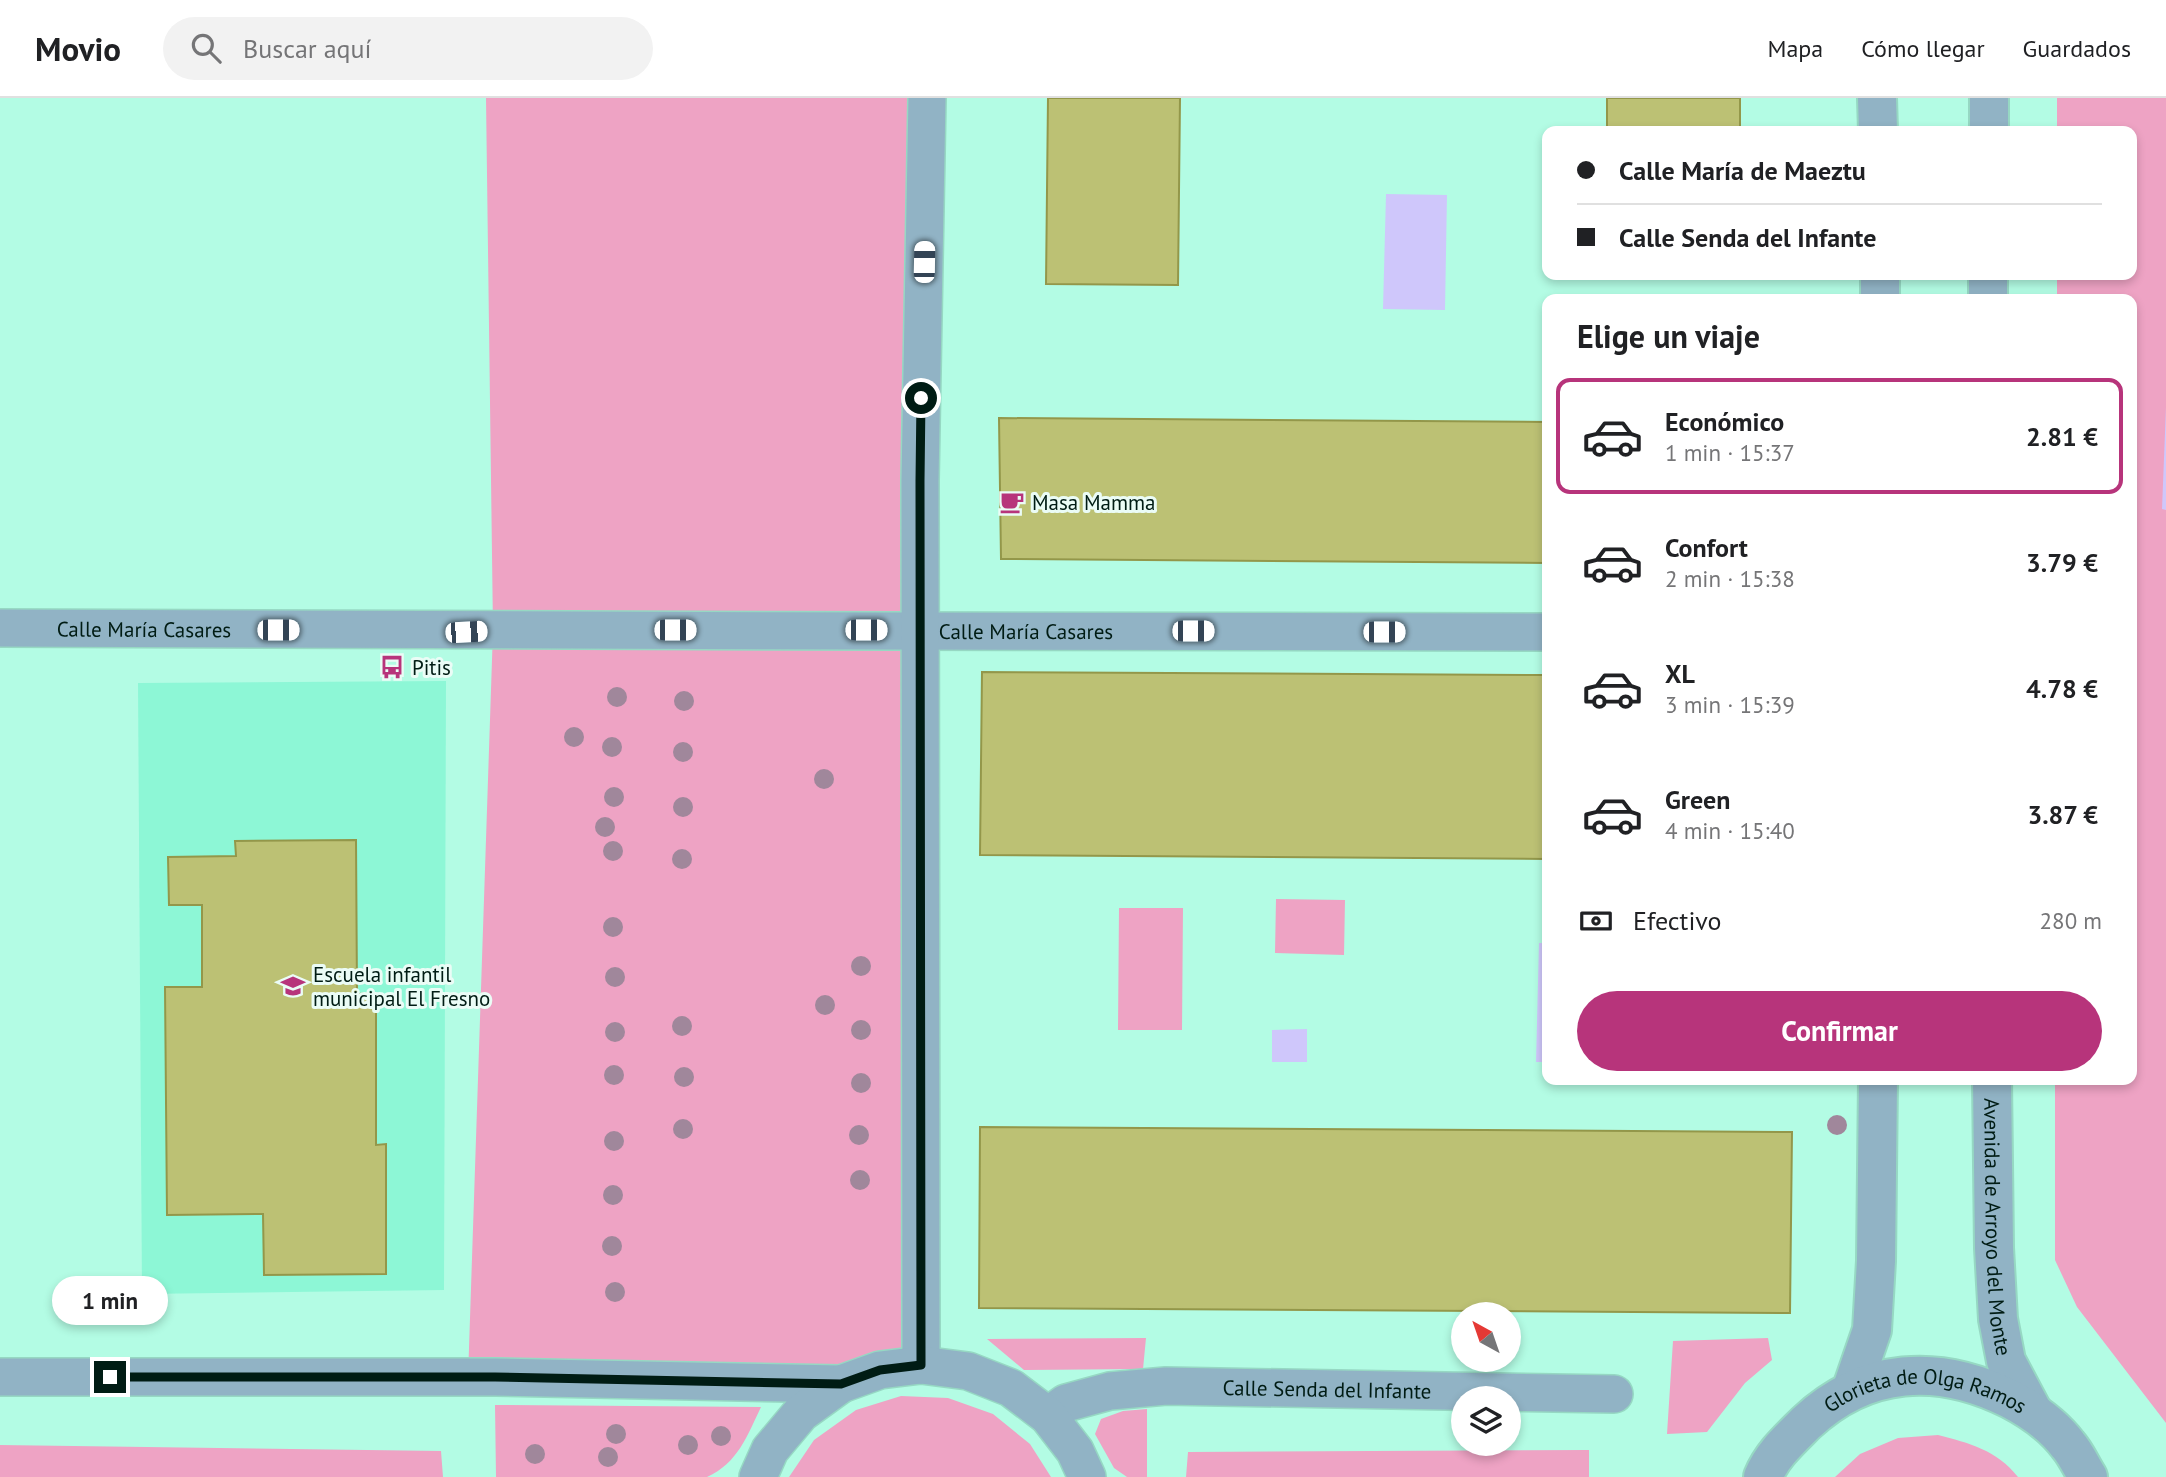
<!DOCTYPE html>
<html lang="es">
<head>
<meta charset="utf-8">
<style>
	body { margin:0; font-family:"PT Sans",sans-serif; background:#f2f2f2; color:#202124; height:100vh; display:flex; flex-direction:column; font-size:26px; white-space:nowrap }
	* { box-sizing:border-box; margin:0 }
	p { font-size:23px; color:#757577 }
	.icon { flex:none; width:38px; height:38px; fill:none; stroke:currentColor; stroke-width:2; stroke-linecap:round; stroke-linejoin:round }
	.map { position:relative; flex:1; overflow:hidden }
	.sheet { position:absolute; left:1542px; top:196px; width:595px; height:791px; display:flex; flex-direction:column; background:#fff; border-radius:14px; box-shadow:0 4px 10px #0003 }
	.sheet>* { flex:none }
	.banner { position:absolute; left:1542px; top:28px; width:595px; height:154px; border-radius:14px; box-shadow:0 4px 10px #0003; display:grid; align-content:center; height:154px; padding:0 35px; background:#fff }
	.needle { width:46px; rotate:320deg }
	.fabs { position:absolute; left:1451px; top:1204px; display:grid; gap:14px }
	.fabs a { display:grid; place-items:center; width:70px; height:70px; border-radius:50%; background:#fff; box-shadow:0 4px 10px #0003; font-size:35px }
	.end { position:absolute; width:32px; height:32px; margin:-16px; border:9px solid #001c14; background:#fff; box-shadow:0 0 0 4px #fff }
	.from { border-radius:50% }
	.bubble { position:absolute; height:49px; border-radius:24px; background:#fff; box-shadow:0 4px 10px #0003; font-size:23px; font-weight:700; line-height:49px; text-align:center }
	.car { position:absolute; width:21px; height:42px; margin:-21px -10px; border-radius:9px; box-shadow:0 0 5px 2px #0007; background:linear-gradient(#fff 24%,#345 0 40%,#fff 0 76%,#345 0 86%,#fff 0) }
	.banner b { display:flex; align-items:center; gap:24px; height:66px; font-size:26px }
	.banner b+b { border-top:2px solid #e0e0e0 }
	.banner i { width:18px; height:18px; background:#202124 }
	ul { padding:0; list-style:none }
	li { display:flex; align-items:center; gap:21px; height:116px; margin:0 14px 10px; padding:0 21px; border:4px solid transparent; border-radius:14px }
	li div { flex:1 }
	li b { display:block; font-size:26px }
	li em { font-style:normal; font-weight:700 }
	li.current { border-color:#b7347b }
	li>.icon { width:63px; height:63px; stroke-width:1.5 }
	h2 { padding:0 35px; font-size:32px; line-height:84px }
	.pay { display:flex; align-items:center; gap:18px; height:77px; padding:0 35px; font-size:26px }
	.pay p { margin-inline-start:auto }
	.primary-button { display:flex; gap:14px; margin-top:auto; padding:14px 35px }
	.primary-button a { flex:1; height:80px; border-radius:42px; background:#b7347b; color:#fff; font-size:28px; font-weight:700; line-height:80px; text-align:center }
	header { display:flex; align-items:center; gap:42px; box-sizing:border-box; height:98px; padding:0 35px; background:#fff; border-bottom:2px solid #e0e0e0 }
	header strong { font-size:33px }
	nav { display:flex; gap:38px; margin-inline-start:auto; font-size:24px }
	.search { width:490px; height:63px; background:#f2f2f2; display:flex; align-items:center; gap:18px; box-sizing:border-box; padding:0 24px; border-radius:38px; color:#757577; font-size:26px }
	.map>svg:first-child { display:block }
	.built { fill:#8df7d6 }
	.green { fill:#eea3c4 }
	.water { fill:#cfc7fb }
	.building { fill:#bcc174; stroke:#93974a; stroke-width:2 }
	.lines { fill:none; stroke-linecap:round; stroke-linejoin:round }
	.minor-casing { stroke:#96d8c3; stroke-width:40 }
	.tertiary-casing { stroke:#96d8c3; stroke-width:42 }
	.minor { stroke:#91b3c5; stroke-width:37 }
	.tertiary { stroke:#91b3c5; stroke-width:38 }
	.tree { fill:#a0879b }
	.route { stroke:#001c14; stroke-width:9 }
	.labels { text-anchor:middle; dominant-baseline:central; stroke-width:6; stroke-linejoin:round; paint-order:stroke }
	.poi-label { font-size:21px; fill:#001c14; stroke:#ebfcf6; text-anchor:start }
	.street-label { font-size:21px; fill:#001c14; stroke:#ebfcf6 }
</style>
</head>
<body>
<header>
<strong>Movio</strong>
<div class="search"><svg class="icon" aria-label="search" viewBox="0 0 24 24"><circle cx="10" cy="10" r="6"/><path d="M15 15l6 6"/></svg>Buscar aquí</div>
<nav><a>Mapa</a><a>Cómo llegar</a><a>Guardados</a></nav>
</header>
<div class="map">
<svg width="2166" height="1379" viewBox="0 0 2166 1379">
	<rect width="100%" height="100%" fill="#b3fce4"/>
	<!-- built -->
	<path class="built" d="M 446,583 L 444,1192 L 142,1196 L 138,585 Z"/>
	<!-- green -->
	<path class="green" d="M 486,0 L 927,0 L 921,1267 L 468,1280 L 493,532 Z
		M 2057,0 L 2166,0 L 2166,1325 L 2077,1209 L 2055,1162 L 2055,982 L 2132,982 L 2132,201 L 2057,201 L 2057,177 L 2132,177 L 2132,33 L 2057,33 Z
		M 1276,801 L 1345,802 L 1344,857 L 1275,855 Z
		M 1119,810 L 1183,810 L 1182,932 L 1118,932 Z
		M 1146,1240 L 1143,1271 L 1024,1272 L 987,1241 Z
		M 1768,1240 L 1772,1262 L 1745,1285 L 1707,1334 L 1667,1336 L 1673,1243 Z
		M 901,1298 L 948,1300 L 993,1316 L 1030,1346 L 1051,1379 L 789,1379 L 814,1342 L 856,1312 Z
		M 495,1307 L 761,1309 C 747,1338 738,1365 707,1379 L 496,1379 Z
		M 1147,1311 L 1147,1379 L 1127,1379 L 1114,1370 L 1095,1336 L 1101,1321 L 1123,1313 Z
		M 1938,1337 C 1969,1345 1997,1352 2018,1379 L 1835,1379 L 1860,1356 L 1898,1340 Z
		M 0,1347 L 441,1353 L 443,1379 L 0,1379 Z
		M 1589,1352 L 1589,1379 L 1186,1379 L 1188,1354 Z"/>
	<!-- water -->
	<path class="water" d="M 1386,96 L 1447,97 L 1445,212 L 1383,211 Z
		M 2166,309 L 2166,412 L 2162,411 Z
		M 1539,845 L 1547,845 L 1547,964 L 1536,964 Z
		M 1307,931 L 1307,964 L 1272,964 L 1272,932 Z"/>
	<!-- building -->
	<path class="building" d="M 1048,0 L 1180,0 L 1178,187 L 1046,186 Z
		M 1607,0 L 1740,0 L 1740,33 L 1607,33 Z
		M 999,320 L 1547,324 L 1547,465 L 1001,461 Z
		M 982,574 L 1547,577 L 1547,761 L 980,757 Z
		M 356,742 L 357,896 L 376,895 L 376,1047 L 386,1046 L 386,1176 L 264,1177 L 263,1116 L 167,1117 L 165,889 L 202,889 L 202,807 L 169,807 L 168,759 L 236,758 L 235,743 Z
		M 980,1029 L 1792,1034 L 1790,1215 L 979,1210 Z"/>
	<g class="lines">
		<!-- minor casing -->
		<g class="minor-casing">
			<g id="minor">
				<path id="s1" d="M 0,530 C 516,534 1031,532 1547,534"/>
				<path d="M 921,1267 L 920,382 L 927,0"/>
				<path d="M 0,1279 L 495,1279 L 841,1286"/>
				<path id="s2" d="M 1048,1318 L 1066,1305 L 1110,1293 L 1166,1288 L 1614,1296"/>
				<path d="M 758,1379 L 770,1352 L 801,1315 L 841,1286 L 880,1272 L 921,1267 L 968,1273 L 1011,1290 L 1048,1318 L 1075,1353 L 1087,1379"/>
			</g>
		</g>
		<!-- tertiary casing -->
		<g class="tertiary-casing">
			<g id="tertiary">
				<path d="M 1877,0 L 1878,33"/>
				<path d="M 1989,33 L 1989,0"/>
				<path d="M 1880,177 L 1880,201"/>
				<path d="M 1988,201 L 1988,177"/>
				<path id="s3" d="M 1992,982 L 1994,1150 L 1998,1221 L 2006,1263 L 2032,1312"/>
				<path d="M 1851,1293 L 1872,1232 L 1876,1163 L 1878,982"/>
				<path id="s4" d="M 1763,1379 C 1772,1357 1789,1342 1806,1325 C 1866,1269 1938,1265 2010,1301 C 2031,1312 2053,1327 2068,1347 C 2076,1356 2081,1368 2088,1379"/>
			</g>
		</g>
		<!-- minor -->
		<use href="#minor" class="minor"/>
		<!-- tertiary -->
		<use href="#tertiary" class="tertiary"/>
	</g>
	<!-- trees -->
	<g class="tree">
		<circle cx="617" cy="599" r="10"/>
		<circle cx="684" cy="603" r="10"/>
		<circle cx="574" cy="639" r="10"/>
		<circle cx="612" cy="649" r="10"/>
		<circle cx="683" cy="654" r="10"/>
		<circle cx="824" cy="681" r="10"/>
		<circle cx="614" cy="699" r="10"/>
		<circle cx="683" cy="709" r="10"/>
		<circle cx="605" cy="729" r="10"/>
		<circle cx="613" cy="753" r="10"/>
		<circle cx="682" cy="761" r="10"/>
		<circle cx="613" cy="829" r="10"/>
		<circle cx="861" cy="868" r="10"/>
		<circle cx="615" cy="879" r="10"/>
		<circle cx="825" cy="907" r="10"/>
		<circle cx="682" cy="928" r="10"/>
		<circle cx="861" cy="932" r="10"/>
		<circle cx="615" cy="934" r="10"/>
		<circle cx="614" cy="977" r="10"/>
		<circle cx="684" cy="979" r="10"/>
		<circle cx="861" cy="985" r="10"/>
		<circle cx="1837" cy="1027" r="10"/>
		<circle cx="683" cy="1031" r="10"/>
		<circle cx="859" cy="1037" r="10"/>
		<circle cx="614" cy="1043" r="10"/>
		<circle cx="860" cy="1082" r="10"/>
		<circle cx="613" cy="1097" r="10"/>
		<circle cx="612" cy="1148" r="10"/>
		<circle cx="615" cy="1194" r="10"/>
		<circle cx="616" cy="1336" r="10"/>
		<circle cx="721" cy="1338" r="10"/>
		<circle cx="688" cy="1347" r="10"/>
		<circle cx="535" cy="1356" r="10"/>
		<circle cx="608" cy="1359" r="10"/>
	</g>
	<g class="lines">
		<!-- route -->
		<path class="route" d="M 110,1279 L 495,1279 L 841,1286 L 880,1272 L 921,1267 L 920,383 L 921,300"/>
	</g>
	<!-- icons -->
	<defs>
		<g id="cafe-bare" transform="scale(1.89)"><path d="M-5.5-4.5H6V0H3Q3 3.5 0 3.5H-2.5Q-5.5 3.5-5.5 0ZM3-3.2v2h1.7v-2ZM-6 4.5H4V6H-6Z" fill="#b7347b" stroke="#ebfcf6" stroke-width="2.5" paint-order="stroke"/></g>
		<g id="bus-bare" transform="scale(1.89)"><path d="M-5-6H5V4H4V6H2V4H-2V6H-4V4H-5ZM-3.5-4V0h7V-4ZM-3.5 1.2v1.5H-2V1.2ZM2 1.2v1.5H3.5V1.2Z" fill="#b7347b" stroke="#ebfcf6" stroke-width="2.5" paint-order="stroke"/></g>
		<g id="school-bare" transform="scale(1.89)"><path d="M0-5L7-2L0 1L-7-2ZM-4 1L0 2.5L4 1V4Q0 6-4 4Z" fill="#b7347b" stroke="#ebfcf6" stroke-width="2.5" paint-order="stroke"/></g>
	</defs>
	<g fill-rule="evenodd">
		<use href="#cafe-bare" x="1012" y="404"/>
		<use href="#bus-bare" x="392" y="569"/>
		<use href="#school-bare" x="293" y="888"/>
	</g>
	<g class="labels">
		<!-- poi labels -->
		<g class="poi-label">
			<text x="1032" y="404">Masa Mamma</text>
			<text x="412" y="569">Pitis</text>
			<text x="313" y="876">Escuela infantil<tspan x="313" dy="24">municipal El Fresno</tspan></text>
		</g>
		<!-- street labels -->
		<g class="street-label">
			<text stroke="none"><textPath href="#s1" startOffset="144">Calle María Casares</textPath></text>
			<text stroke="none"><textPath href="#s1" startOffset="1026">Calle María Casares</textPath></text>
			<text stroke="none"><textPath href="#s3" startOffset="147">Avenida de Arroyo del Monte</textPath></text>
			<text stroke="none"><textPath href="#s2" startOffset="285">Calle Senda del Infante</textPath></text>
			<text stroke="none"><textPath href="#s4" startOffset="201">Glorieta de Olga Ramos</textPath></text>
		</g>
	</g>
</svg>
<div class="fabs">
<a><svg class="needle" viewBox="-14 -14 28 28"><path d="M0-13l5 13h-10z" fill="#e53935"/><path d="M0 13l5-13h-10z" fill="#757577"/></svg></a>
<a><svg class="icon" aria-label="layers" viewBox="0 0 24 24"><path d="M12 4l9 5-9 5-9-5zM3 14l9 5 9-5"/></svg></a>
</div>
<i class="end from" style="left:921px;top:300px"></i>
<i class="end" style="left:110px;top:1279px"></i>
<div class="bubble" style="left:52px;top:1178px;width:116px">1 min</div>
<i class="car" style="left:924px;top:164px;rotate:1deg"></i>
<i class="car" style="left:278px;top:532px;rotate:90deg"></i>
<i class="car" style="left:675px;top:532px;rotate:90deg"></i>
<i class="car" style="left:866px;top:532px;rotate:90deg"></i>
<i class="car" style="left:1193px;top:533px;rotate:90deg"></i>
<i class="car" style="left:466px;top:534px;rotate:87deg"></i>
<i class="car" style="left:1384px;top:534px;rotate:90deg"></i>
<div class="banner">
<b><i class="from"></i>Calle María de Maeztu</b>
<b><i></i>Calle Senda del Infante</b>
</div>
<section class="sheet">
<h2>Elige un viaje</h2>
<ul>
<li class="current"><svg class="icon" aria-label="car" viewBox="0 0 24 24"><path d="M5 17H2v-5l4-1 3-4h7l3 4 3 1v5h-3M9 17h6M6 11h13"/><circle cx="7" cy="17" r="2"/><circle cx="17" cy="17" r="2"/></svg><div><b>Económico</b><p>1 min · 15:37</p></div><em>2.81 €</em></li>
<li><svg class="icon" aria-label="car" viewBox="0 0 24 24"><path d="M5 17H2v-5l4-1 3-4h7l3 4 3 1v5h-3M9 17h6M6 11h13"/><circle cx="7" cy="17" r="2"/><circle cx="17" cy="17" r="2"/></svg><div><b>Confort</b><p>2 min · 15:38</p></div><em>3.79 €</em></li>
<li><svg class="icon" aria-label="car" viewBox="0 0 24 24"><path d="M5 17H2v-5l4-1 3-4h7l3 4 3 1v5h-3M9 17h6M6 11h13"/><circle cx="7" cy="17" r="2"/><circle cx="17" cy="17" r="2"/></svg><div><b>XL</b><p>3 min · 15:39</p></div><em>4.78 €</em></li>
<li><svg class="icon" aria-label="car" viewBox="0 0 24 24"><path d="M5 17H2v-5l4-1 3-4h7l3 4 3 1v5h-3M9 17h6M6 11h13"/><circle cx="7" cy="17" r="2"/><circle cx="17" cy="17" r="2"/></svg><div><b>Green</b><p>4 min · 15:40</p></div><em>3.87 €</em></li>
</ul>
<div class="pay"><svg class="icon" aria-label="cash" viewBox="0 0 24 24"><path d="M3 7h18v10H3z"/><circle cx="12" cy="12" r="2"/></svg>Efectivo<p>280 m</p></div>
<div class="primary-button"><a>Confirmar</a></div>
</section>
</div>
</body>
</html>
